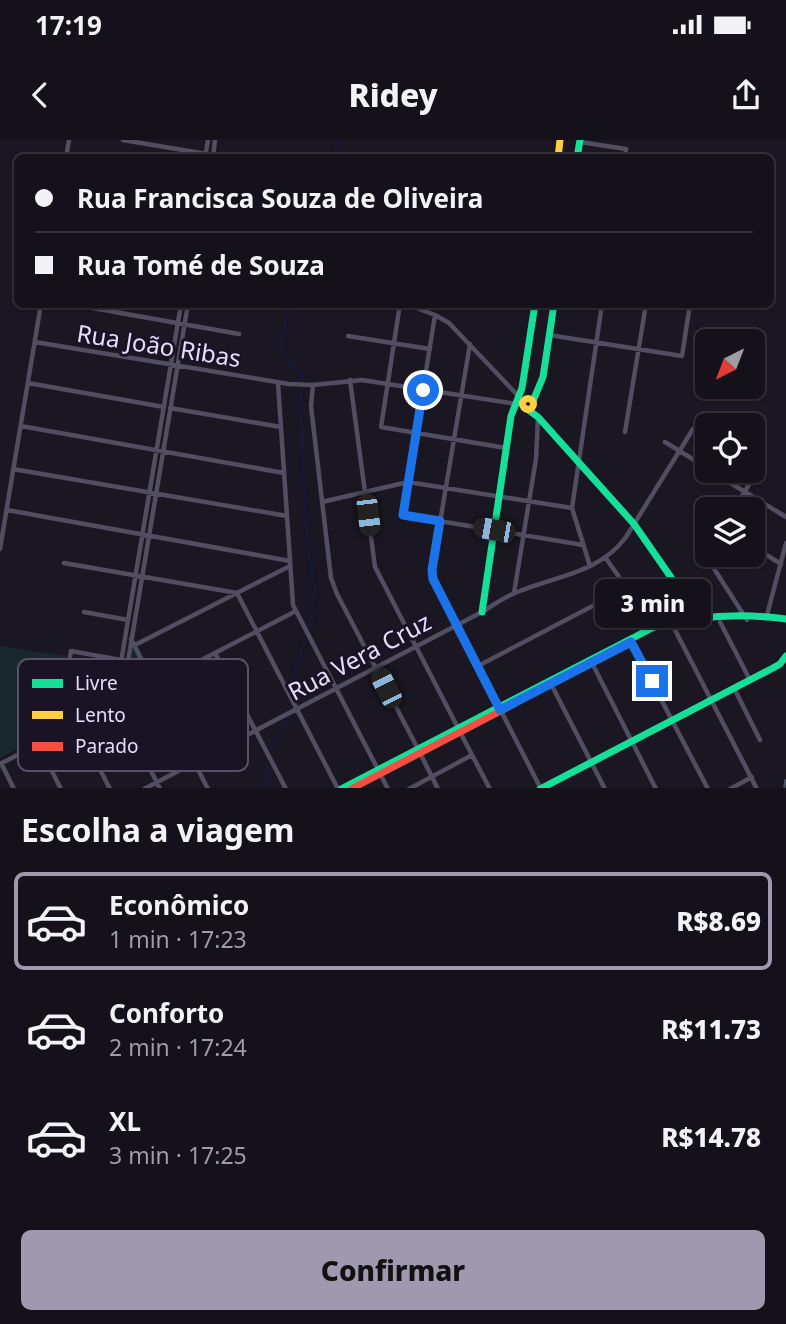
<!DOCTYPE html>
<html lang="pt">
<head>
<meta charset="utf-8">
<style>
	body { margin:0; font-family:"Noto Sans",sans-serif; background:#211f27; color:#f1f3f6; height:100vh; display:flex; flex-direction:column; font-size:26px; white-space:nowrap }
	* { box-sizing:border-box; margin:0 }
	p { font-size:23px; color:#9d9da2 }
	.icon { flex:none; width:38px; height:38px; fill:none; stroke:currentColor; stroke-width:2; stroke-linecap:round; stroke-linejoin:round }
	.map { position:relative; height:648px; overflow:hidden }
	.sheet { display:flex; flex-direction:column; background:#14111a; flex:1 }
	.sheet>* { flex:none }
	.guide { position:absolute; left:14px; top:14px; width:760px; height:154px; border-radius:10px; box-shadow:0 2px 5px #0004,0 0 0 2px #333139; display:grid; align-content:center; height:154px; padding:0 21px; background:#14111a }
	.needle { width:46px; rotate:222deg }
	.buttons { position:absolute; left:695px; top:189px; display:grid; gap:14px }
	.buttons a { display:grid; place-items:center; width:70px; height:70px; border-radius:10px; background:#14111a; box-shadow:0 2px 5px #0004,0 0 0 2px #333139; font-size:35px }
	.end { position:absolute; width:32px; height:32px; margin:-16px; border:9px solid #1a73e8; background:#fff; box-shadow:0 0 0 4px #fff }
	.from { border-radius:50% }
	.bubble { position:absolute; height:49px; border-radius:10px; background:#14111a; box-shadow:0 2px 5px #0004,0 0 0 2px #333139; font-size:23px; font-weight:800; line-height:49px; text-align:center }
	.car { position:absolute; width:21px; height:42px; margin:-21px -10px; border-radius:9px; box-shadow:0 0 5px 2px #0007; background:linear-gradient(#222 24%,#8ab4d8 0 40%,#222 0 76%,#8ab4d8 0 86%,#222 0) }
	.guide b { display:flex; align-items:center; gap:24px; height:66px; font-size:26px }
	.guide b+b { border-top:2px solid #333139 }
	.guide i { width:18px; height:18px; background:#f1f3f6 }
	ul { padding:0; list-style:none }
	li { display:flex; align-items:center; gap:21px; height:98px; margin:0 14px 10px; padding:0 7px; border:4px solid transparent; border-radius:10px }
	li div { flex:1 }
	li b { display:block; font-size:26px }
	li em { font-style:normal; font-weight:800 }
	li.on { border-color:#9f98ae }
	li>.icon { width:63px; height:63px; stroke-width:1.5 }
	h2 { padding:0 21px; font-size:32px; line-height:84px }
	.primary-button { display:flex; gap:14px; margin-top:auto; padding:14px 21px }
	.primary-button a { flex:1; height:80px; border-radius:10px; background:#9f98ae; color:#111; font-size:28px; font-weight:800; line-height:80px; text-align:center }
	.status { display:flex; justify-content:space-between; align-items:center; height:49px; padding:0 35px; background:#14111a; direction:ltr }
	.status svg { height:19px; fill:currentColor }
	header { display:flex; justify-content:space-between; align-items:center; height:91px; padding:0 21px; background:#14111a; font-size:32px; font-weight:800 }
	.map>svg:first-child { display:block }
	.green { fill:#18292d }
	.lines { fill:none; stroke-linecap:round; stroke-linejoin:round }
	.stream { stroke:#131a3e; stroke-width:2 }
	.street { stroke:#524e61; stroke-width:4.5 }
	.fast { stroke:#16e098; stroke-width:7 }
	.slow { stroke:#ffcf43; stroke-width:7 }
	.jam { stroke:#f24e42; stroke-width:7 }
	.rail { stroke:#4d5869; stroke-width:2; stroke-dasharray:10 9; stroke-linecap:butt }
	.route { stroke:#1a73e8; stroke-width:9 }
	.labels { text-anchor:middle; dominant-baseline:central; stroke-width:6; stroke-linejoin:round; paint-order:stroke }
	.street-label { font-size:24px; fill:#e6ddfa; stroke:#1a1326 }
	.key { fill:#1a1326; stroke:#575066; stroke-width:2 }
	.key-label { font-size:19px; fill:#e6ddfa }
</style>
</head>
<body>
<div class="status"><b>17:19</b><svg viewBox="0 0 49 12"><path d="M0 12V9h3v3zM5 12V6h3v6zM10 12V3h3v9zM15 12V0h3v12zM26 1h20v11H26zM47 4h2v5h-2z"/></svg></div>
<header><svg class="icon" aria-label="back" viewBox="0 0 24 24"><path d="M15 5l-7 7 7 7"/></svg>Ridey<svg class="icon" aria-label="share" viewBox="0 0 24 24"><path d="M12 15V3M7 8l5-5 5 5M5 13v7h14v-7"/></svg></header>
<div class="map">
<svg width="786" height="649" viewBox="0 0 786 649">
	<rect width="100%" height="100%" fill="#1b1722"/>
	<!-- green -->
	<path class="green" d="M 131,499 L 155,544 L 116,564 L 122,557 Z
		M 0,506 L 66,516 L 60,561 L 72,581 L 0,618 Z"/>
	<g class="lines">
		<!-- stream -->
		<path class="stream" d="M 333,18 L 337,0
			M 289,164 C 286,199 268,209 303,235 L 303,242
			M 302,250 L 300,269 L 302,290 L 302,310 L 304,354 L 309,415 L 315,449 L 313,463 L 314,477 L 309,489
			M 297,559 L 296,527 L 305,500
			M 270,610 L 289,576
			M 267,649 L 267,624"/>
		<!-- street -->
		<path class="street" d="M 123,0 L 213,15
			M 580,2 L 626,9 L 625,18
			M 213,17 L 215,0
			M 66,18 L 69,0
			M 205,18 L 208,0
			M 669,18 L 669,15
			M 70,164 L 239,194
			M 400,164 L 381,287 L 506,308
			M 406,164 L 435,175 L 449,183 L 523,261
			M 435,175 L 403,375 L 583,405
			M 549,195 L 682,216 L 690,164
			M 348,196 L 430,209
			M 35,202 L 289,244 L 313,245 L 362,240 L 523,265
			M 350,240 L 375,427 L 458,588
			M 28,243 L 164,267
			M 278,243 L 293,465 L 388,649
			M 313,245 L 311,266 L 331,438 L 337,454 L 418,609
			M 170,268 L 281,287
			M 21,286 L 284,333
			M 625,292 L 646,164
			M 665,302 L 707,328
			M 13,329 L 287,376
			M 711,331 L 786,377
			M 322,362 L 408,342 L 572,368
			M 734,369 L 756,333
			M 7,370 L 290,421
			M 752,406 L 781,424
			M 0,409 L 41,164
			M 708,415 L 711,424 L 747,480
			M 605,417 L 654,487
			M 64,423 L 237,453 L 338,649
			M 590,426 L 572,368 L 602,164
			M 514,453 L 536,319 L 538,278
			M 84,472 L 128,480
			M 766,479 L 786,403
			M 720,482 L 750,540
			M 456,486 L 435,444 L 432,430 L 470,204
			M 673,486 L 757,649
			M 131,499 L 208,649
			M 631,502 L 708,649
			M 135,505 L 290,426
			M 215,513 L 286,649
			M 592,523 L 656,649
			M 478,526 L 627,448
			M 551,544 L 605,649
			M 734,548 L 760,600
			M 117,563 L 122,557 L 188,164
			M 501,571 L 541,649
			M 460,592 L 490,649
			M 38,604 L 61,649
			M 420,613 L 438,649
			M 1,623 L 14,649
			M 0,624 L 296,471
			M 110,649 L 63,557 L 71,511 L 121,520
			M 144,649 L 482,472 C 492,466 503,458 515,453 C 554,436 599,434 626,397 L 693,289
			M 160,649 L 115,558 L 181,164
			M 409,649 L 472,615
			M 730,649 L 752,637"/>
		<!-- fast -->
		<path class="fast" d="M 577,18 L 580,0
			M 533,261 L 543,237 L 554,164
			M 527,269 L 538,277 L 634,384 L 702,482
			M 482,472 L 511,276 L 522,248 L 535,164
			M 341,649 L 654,487 C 696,476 743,473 786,479
			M 540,649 L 773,528 L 780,524 L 786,516"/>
		<!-- slow -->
		<path class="slow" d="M 558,18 L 560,0
			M522.5 264a5.5 5.5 0 1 1 11 0a5.5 5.5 0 1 1-11 0Z"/>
		<!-- jam -->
		<path class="jam" d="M 456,486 L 499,568
			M 351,649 L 514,564"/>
		<!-- rail -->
		<path class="rail" d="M 784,649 L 786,636"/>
	</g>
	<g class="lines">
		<!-- route -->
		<path class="route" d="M 423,250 L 403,375 L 440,381 L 432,430 L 433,439 L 500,570 L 631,502 L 652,541"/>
	</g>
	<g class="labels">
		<!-- street labels -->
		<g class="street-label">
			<text transform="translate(159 205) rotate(9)">Rua João Ribas</text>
			<text transform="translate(359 516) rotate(-28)">Rua Vera Cruz</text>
		</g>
	</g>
	<!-- legend -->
	<rect x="18" y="519" width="230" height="112" rx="10" class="key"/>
	<rect x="32" y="539" width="31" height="9" fill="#16e098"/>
	<rect x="32" y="571" width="31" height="8" fill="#ffcf43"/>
	<rect x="32" y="602" width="31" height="9" fill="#f24e42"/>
	<g class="key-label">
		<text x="75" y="550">Livre</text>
		<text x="75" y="582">Lento</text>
		<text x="75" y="613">Parado</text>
	</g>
</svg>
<div class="buttons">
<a><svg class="needle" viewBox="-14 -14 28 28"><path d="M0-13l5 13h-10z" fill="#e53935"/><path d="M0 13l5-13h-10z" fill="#9d9da2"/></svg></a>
<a><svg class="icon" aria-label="locate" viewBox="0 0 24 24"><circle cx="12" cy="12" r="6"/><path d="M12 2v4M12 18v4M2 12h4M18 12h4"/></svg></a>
<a><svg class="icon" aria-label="layers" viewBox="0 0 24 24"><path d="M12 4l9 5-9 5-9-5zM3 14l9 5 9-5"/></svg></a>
</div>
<i class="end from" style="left:423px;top:250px"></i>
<i class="end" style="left:652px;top:541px"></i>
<div class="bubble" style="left:595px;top:439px;width:116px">3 min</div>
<i class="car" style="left:368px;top:375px;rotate:173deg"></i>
<i class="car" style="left:494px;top:390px;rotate:280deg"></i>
<i class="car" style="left:386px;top:548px;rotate:333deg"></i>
<div class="guide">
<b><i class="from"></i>Rua Francisca Souza de Oliveira</b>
<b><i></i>Rua Tomé de Souza</b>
</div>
</div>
<section class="sheet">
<h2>Escolha a viagem</h2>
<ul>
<li class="on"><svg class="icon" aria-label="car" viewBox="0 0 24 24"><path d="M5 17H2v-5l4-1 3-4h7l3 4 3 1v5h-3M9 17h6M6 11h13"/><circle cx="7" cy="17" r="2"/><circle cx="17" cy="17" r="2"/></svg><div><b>Econômico</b><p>1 min · 17:23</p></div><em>R$8.69</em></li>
<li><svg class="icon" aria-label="car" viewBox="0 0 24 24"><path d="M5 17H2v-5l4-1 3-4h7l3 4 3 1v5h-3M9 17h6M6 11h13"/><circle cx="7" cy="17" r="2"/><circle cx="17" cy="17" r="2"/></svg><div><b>Conforto</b><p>2 min · 17:24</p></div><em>R$11.73</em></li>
<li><svg class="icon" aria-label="car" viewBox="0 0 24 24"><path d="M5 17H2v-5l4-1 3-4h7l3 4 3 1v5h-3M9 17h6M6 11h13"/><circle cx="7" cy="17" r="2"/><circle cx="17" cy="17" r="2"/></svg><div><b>XL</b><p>3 min · 17:25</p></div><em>R$14.78</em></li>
</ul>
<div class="primary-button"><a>Confirmar</a></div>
</section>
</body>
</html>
